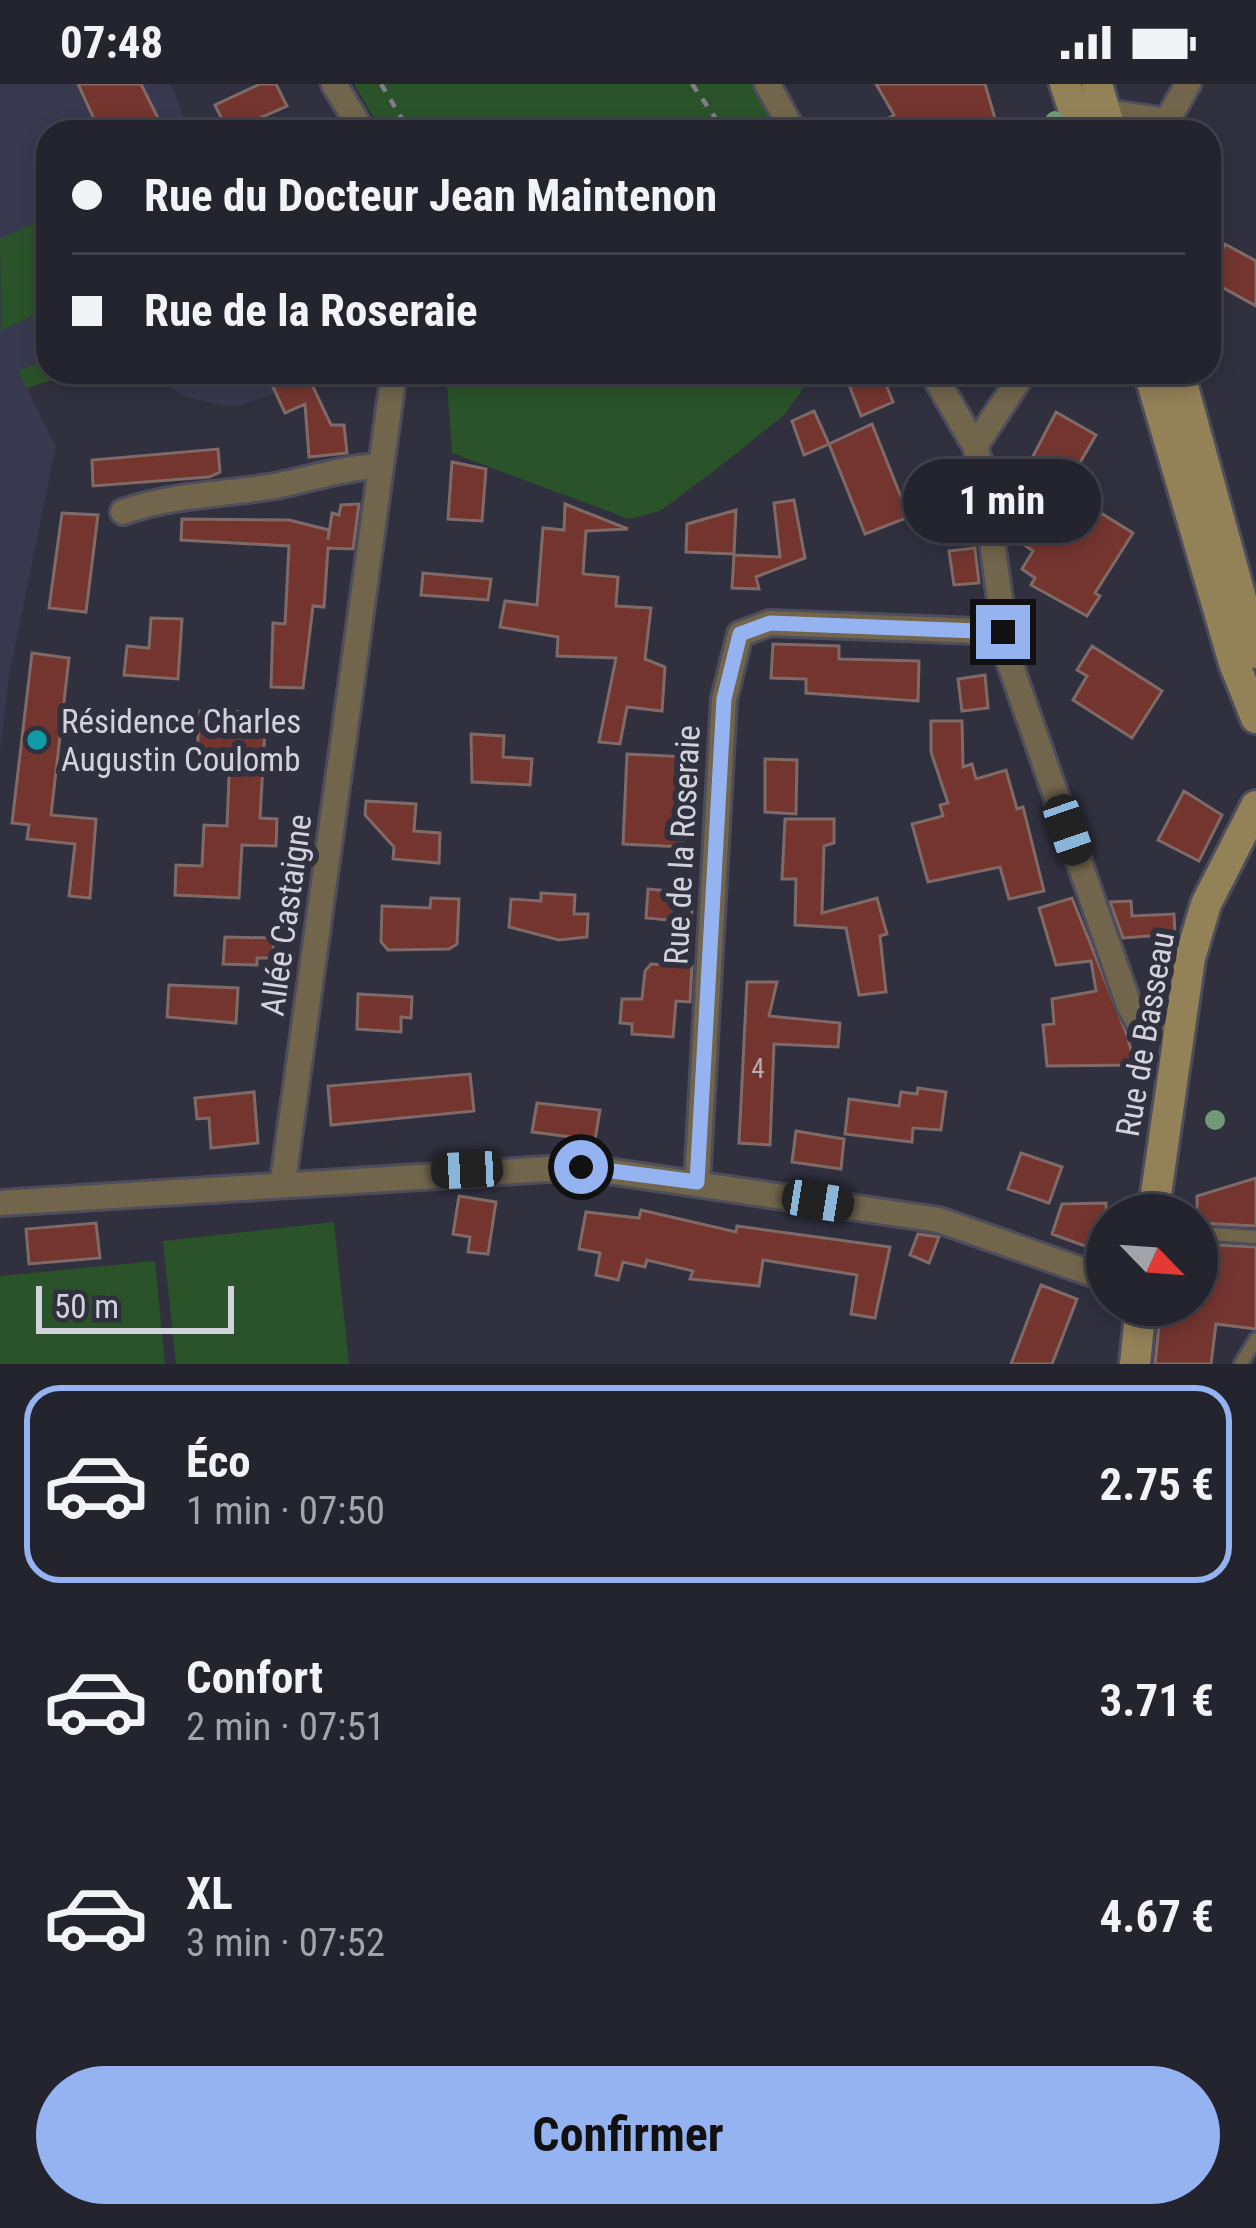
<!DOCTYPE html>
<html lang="fr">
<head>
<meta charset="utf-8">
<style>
	body { margin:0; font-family:"Roboto Condensed",sans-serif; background:#30303b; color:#f1f3f6; height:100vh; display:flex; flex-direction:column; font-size:45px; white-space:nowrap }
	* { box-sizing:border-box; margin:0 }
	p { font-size:39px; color:#a3a4aa }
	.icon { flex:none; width:66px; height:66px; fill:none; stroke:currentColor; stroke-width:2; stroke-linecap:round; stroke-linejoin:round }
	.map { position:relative; height:1280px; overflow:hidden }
	.side { display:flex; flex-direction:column; background:#24242f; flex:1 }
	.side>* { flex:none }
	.banner { position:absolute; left:36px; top:36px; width:1185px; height:264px; border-radius:36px; box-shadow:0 6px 18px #0003,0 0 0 3px #41414b; display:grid; align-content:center; height:264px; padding:0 36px; background:#24242f }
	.needle { width:78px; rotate:115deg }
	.controls { position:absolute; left:1086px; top:1110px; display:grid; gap:24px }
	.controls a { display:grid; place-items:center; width:132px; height:132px; border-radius:50%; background:#24242f; box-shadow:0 6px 18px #0003,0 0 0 3px #41414b; font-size:60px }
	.scale { position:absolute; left:36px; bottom:30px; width:198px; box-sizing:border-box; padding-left:12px; border:6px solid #d2d2dc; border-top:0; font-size:33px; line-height:42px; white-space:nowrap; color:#d2d2dc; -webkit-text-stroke:9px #30303f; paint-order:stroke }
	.end { position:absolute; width:54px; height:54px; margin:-27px; border:15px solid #95b2f1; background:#111; box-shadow:0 0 0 6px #111 }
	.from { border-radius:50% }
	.bubble { position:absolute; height:84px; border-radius:42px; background:#24242f; box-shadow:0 6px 18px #0003,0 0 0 3px #41414b; font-size:39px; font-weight:700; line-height:84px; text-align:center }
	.car { position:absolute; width:36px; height:72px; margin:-36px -18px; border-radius:15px; box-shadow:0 0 9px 3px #0007; background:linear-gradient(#222 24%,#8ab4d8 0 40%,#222 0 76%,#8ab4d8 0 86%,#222 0) }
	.banner b { display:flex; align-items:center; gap:42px; height:114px; font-size:45px }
	.banner b+b { border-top:3px solid #41414b }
	.banner i { width:30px; height:30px; background:#f1f3f6 }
	ul { padding:21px 0 0; list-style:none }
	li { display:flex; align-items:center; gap:36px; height:198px; margin:0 24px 18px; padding:0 12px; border:6px solid transparent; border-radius:36px }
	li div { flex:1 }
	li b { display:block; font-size:45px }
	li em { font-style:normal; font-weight:700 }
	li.active { border-color:#95b2f1 }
	li>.icon { width:108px; height:108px; stroke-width:1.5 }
	.cta { display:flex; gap:24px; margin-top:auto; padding:24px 36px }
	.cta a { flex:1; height:138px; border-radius:72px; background:#95b2f1; color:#111; font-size:48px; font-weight:700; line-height:138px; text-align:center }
	.status { display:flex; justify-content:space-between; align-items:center; height:84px; padding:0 60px; background:#24242f; direction:ltr }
	.status svg { height:33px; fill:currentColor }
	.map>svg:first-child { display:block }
	.built { fill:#38394e }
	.green { fill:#2b532a }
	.building { fill:#74352f; stroke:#7f6a67; stroke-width:3 }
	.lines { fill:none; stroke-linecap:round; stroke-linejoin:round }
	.lane-casing { stroke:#4d4d5b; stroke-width:18 }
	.street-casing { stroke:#4d4d5b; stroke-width:30 }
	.secondary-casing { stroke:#4d4d5b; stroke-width:36 }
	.path { stroke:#7f7f8c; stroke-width:4.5; stroke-dasharray:9 9; stroke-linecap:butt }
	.lane { stroke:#71654c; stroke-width:12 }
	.street { stroke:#71654c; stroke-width:24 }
	.secondary { stroke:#938158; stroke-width:30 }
	.tree { fill:#729877 }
	.route { stroke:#95b2f1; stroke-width:15 }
	.culture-dot { fill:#0f9aa8; stroke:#30303f; stroke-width:4.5 }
	.labels { text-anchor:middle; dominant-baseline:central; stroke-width:12; stroke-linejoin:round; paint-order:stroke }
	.number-label { font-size:27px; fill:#baabb1 }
	.poi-label { font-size:33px; fill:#d2d2dc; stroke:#30303f; text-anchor:start }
	.street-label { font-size:33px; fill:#d2d2dc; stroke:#30303f }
</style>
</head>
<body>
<div class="status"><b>07:48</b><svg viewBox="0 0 49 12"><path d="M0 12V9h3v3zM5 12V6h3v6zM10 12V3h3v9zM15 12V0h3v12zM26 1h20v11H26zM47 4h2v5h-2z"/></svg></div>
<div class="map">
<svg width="1256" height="1280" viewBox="0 0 1256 1280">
	<rect width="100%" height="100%" fill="#30303f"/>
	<!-- built -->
	<path class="built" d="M 0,0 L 171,0 L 190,48 L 48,48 L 48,288 L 79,288 L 27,304 L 56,362 L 9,591 L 0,669 Z
		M 144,288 L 306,288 L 318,314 L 276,309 L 241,321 L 220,321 L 183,312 Z"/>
	<!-- green -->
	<path class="green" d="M 354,0 L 758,0 L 783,48 L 382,48 Z
		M 48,133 L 48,224 L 1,247 L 0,155 Z
		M 48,276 L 48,288 L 79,288 L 26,304 L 19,286 Z
		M 446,288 L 815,288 L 784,331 L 714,387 L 660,427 L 629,435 L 452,369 Z
		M 334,1138 L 349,1280 L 176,1280 L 163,1157 Z
		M 155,1177 L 165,1280 L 0,1280 L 0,1192 Z"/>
	<!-- building -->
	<path class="building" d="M 78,0 L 141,0 L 165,48 L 100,48 Z
		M 260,0 L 276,0 L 287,22 L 228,48 L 215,21 Z
		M 876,0 L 985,0 L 999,48 L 864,48 L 894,31 Z
		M 1225,160 L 1256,177 L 1256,222 L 1209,196 Z
		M 266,288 L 306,288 L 331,341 L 344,341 L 347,369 L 309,373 L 305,320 L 285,329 Z
		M 844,288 L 881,288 L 893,318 L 861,332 Z
		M 814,327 L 829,360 L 804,371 L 792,337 Z
		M 1056,328 L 1096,351 L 1064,406 L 1133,449 L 1095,509 L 1100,512 L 1087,532 L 1031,501 L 1035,494 L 1022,485 L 1033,467 L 1023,460 L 1049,421 L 1018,401 Z
		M 872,340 L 909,433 L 865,450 L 829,360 Z
		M 218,365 L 220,388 L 209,393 L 93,402 L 92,376 Z
		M 452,378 L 486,385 L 482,437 L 448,435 Z
		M 794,416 L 805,474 L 756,493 L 759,505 L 732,504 L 734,471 L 780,473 L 774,419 Z
		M 359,420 L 353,465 L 328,464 L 324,523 L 313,522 L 303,604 L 271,603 L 273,539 L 285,540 L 289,462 L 181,456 L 182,435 L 289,436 L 329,446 L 328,456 L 332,429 L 339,431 L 341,421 Z
		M 565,420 L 628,445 L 586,447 L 583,490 L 618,493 L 616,522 L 651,524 L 645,575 L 665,583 L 662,627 L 627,623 L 620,660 L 599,658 L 616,574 L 557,572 L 558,553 L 500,543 L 505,517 L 537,521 L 543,444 L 564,446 Z
		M 736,426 L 734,470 L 686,468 L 687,440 Z
		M 62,429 L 98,431 L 86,528 L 49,524 Z
		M 975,464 L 979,499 L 954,501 L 949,467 Z
		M 423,489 L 491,495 L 488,516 L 421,511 Z
		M 151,534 L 182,535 L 178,595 L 124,591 L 127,562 L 149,564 Z
		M 773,560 L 839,562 L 839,575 L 919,577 L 918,617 L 806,609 L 806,595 L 771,594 Z
		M 1092,562 L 1162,607 L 1132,654 L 1073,616 L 1087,592 L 1077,586 Z
		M 32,569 L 69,574 L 51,731 L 96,735 L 90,814 L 69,812 L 75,760 L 27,755 L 29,741 L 12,739 Z
		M 985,591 L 988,624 L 962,627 L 958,595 Z
		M 200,627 L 266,628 L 260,734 L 277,735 L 276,762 L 242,761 L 239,814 L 175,811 L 176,781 L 202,782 L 204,741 L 227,742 L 230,669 L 197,667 Z
		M 931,637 L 962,637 L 963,683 L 972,680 L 976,695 L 1006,686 L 1017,725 L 1023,723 L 1044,807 L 1009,815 L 1000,783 L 928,798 L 912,740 L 943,732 L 940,721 L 948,719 L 931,668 Z
		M 471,650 L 504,652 L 503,673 L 532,675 L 530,701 L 472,698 Z
		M 627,670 L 688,673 L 683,763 L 623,760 Z
		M 765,675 L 797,676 L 796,730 L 765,728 Z
		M 1184,707 L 1222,731 L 1199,777 L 1158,756 Z
		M 366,717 L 416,720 L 414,747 L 440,749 L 439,779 L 393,775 L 394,763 L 365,731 Z
		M 785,735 L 834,735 L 834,759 L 824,762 L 822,829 L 877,814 L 887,850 L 880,852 L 886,908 L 859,911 L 846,844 L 795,841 L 796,795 L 782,795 Z
		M 648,805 L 693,809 L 691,838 L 646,834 Z
		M 541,809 L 575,811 L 574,830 L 588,830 L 587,853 L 559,856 L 509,843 L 511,815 L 541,817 Z
		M 431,814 L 459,815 L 457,860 L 449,865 L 388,866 L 381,858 L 382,822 L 430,824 Z
		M 1072,814 L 1127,951 L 1135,981 L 1047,982 L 1043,941 L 1054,940 L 1052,915 L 1096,907 L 1091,877 L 1056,881 L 1039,824 Z
		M 1131,817 L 1132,832 L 1174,830 L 1175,850 L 1123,854 L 1110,818 Z
		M 225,853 L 274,854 L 273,874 L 257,874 L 257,881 L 223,880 Z
		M 651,880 L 692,882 L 690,918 L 676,917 L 673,953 L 632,950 L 632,940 L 620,939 L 622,915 L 642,915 L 645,887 Z
		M 747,898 L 777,898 L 769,932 L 840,939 L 838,963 L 774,960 L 770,1061 L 739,1059 Z
		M 169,901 L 238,904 L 236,939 L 167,933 Z
		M 358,910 L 412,913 L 411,934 L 401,933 L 401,948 L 357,945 Z
		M 470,990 L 474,1027 L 331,1041 L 328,1002 Z
		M 918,1004 L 946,1008 L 941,1046 L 913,1044 L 912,1058 L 845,1050 L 849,1015 L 899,1022 L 901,1008 L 917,1010 Z
		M 254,1008 L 258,1059 L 211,1064 L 209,1034 L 197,1035 L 195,1014 Z
		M 537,1019 L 600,1026 L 595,1056 L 532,1048 Z
		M 796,1047 L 844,1055 L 841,1085 L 792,1078 Z
		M 1021,1069 L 1062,1083 L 1049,1119 L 1008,1105 Z
		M 1256,1094 L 1256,1142 L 1197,1139 L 1197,1112 Z
		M 459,1112 L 496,1118 L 488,1170 L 468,1168 L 470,1153 L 453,1150 Z
		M 1106,1119 L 1107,1170 L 1052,1150 L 1062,1120 Z
		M 641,1126 L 736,1148 L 737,1142 L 890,1163 L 875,1234 L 851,1230 L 857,1191 L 763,1176 L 759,1202 L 690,1195 L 693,1187 L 647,1176 L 645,1183 L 623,1178 L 618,1196 L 596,1191 L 600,1169 L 579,1165 L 586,1128 L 639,1134 Z
		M 96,1139 L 100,1174 L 29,1180 L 26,1145 Z
		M 918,1150 L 939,1153 L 929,1179 L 910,1171 Z
		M 1197,1160 L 1256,1163 L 1256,1245 L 1216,1240 L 1211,1280 L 1155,1280 L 1161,1221 L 1197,1221 L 1202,1168 Z
		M 1041,1201 L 1077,1215 L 1052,1280 L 1011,1280 Z"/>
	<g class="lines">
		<!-- lane casing -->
		<g class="lane-casing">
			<path id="lane" d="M 1197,1149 L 1256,1153
				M 1241,1280 L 1256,1255"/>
		</g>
		<!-- street casing -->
		<g class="street-casing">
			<path id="street" d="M 334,0 L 363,48
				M 767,0 L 794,48
				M 1105,28 L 1167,37 L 1161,48
				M 1167,37 L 1188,0
				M 932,288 L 975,362 L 982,386 L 1008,574 L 1129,921 L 1140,941 L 1176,949
				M 975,362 L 1024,288
				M 123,428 C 174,410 222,411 275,402 C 310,395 342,384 379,382
				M 283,1097 L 394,288
				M 697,1098 L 724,615 L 740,550 L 770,539 L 1003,548
				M 0,1119 L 581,1083 L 939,1136 L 1107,1195"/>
		</g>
		<!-- secondary casing -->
		<g class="secondary-casing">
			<path id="secondary" d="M 1065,0 L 1081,48
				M 1097,0 L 1111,48
				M 1149,288 L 1234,579 L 1256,634
				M 1179,288 L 1256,569
				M 1153,1131 L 1190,874 L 1206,820 L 1256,722
				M 1135,1280 L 1141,1221"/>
		</g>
		<!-- path -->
		<path class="path" d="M 381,0 L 410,48
			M 692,0 L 725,48"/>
		<!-- lane -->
		<use href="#lane" class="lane"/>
		<!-- street -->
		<use href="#street" class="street"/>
		<!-- secondary -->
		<use href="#secondary" class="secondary"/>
	</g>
	<!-- trees -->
	<g class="tree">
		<circle cx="1055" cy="37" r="10"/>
		<circle cx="1215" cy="1036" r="10"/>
	</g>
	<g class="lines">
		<!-- route -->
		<path class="route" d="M 581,1083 L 697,1098 L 724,615 L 740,550 L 770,539 L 1003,548"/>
	</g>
	<!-- markers -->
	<circle class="culture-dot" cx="37" cy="656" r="12"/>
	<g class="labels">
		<!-- number labels -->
		<g class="number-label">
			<text x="758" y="985">4</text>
		</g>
		<!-- poi labels -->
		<g class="poi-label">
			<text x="61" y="637">Résidence Charles<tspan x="61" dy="38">Augustin Coulomb</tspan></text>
		</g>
		<!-- street labels -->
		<g class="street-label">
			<text transform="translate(682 761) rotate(-87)">Rue de la Roseraie</text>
			<text transform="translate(286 831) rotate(-82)">Allée Castaigne</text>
			<text transform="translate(1145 950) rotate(-80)">Rue de Basseau</text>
		</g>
	</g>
</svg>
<div class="controls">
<a><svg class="needle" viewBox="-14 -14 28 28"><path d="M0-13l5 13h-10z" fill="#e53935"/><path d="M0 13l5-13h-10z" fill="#a3a4aa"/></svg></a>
</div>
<div class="scale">50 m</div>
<i class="end from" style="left:581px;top:1083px"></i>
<i class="end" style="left:1003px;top:548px"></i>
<div class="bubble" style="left:903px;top:375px;width:198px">1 min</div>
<i class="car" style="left:1068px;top:746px;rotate:161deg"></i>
<i class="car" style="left:467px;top:1086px;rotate:267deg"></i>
<i class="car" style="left:818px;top:1117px;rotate:99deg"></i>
<div class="banner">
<b><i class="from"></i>Rue du Docteur Jean Maintenon</b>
<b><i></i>Rue de la Roseraie</b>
</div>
</div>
<section class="side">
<ul>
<li class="active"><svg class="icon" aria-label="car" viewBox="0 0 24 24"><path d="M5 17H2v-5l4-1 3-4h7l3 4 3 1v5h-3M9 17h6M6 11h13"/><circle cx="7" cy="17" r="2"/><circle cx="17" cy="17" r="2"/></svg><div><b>Éco</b><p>1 min · 07:50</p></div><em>2.75 €</em></li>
<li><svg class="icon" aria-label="car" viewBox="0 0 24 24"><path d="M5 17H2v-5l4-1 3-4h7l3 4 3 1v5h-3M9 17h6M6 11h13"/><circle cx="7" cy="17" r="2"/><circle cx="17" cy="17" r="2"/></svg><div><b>Confort</b><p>2 min · 07:51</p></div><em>3.71 €</em></li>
<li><svg class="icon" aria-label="car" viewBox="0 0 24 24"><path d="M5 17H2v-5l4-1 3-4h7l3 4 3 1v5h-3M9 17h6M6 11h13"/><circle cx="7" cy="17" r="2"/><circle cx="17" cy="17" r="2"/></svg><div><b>XL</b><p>3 min · 07:52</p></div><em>4.67 €</em></li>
</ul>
<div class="cta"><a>Confirmer</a></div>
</section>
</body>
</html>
